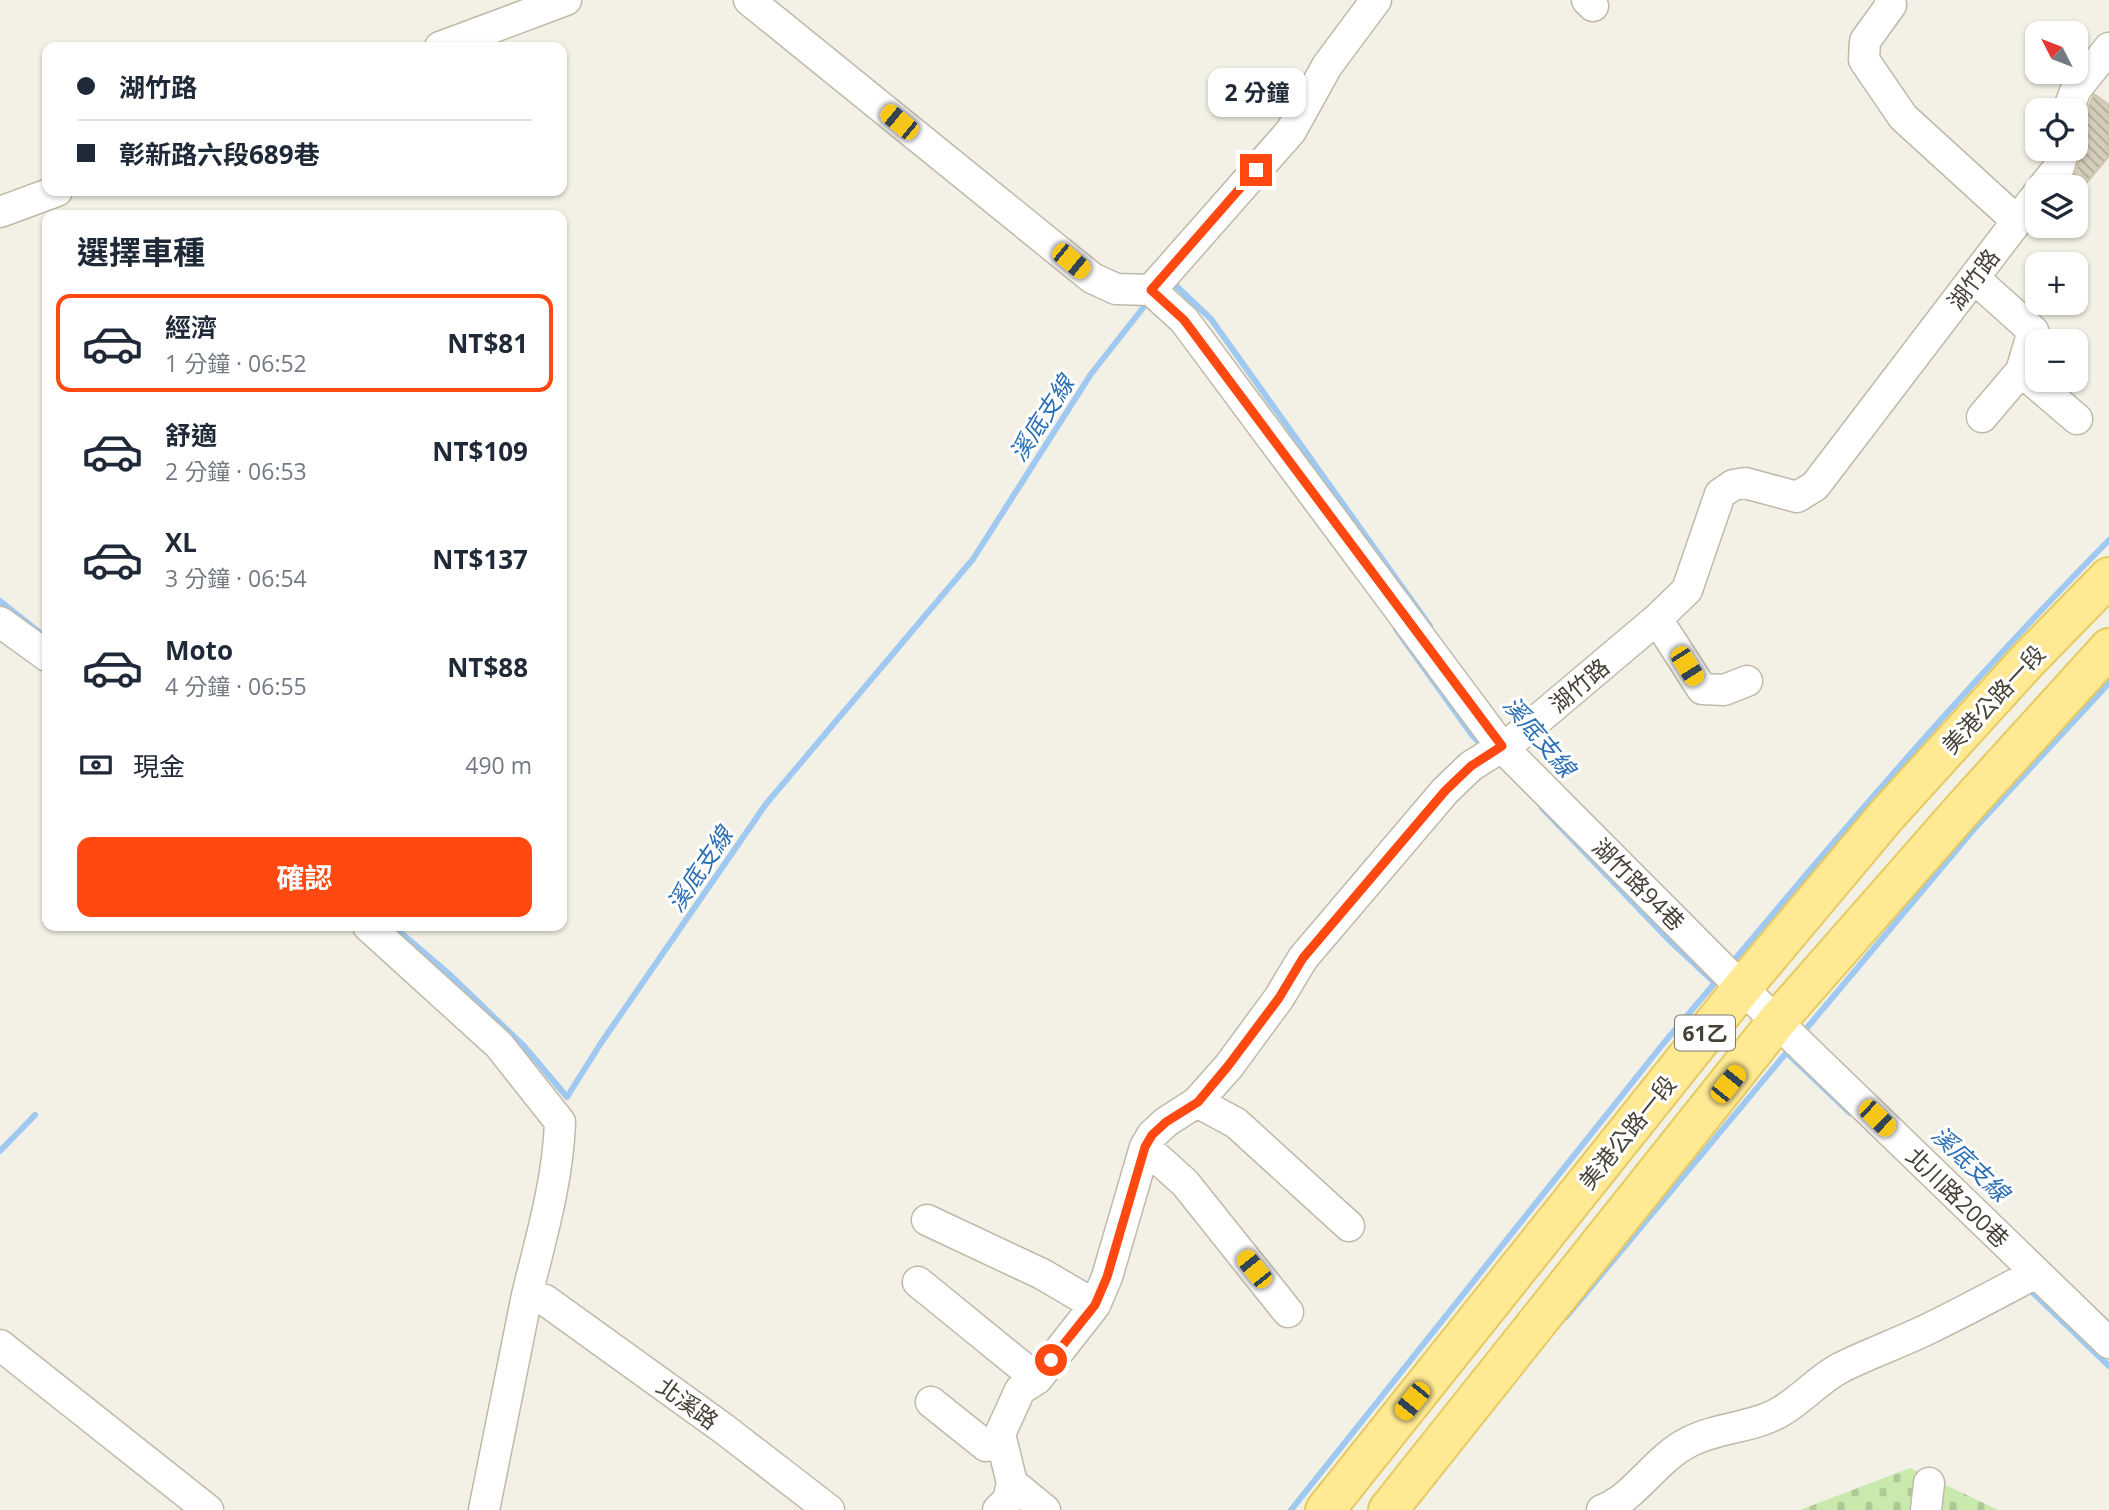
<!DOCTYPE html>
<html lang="zh-TW">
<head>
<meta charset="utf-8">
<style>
	body { margin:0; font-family:"Open Sans","Noto Sans TC",sans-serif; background:#f6f6f7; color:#1f2937; height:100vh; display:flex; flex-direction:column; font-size:26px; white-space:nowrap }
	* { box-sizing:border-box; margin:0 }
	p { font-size:23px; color:#747a83 }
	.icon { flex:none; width:38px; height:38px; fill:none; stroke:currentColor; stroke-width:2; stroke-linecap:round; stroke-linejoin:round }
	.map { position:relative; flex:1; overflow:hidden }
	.drawer { position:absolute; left:42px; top:210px; width:525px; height:721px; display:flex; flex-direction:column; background:#fff; border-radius:14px; box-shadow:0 2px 5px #0004 }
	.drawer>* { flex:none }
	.top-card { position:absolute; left:42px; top:42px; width:525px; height:154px; border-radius:14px; box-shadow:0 2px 5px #0004; display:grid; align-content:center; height:154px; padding:0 35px; background:#fff }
	.needle { width:46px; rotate:312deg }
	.tools { position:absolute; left:2025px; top:21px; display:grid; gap:14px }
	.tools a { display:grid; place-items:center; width:63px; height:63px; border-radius:14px; background:#fff; box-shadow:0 2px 5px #0004; font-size:35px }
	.end { position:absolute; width:32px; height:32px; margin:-16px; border:9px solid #ff4911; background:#fff; box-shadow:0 0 0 4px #fff }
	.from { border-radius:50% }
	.bubble { position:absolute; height:49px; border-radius:14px; background:#fff; box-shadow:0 2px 5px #0004; font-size:23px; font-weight:700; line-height:49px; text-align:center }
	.car { position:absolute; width:21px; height:42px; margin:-21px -10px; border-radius:9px; box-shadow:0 0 5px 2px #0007; background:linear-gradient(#f5c518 24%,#345 0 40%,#f5c518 0 76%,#345 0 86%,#f5c518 0) }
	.top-card b { display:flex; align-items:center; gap:24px; height:66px; font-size:26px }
	.top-card b+b { border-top:2px solid #e0e1e3 }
	.top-card i { width:18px; height:18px; background:#1f2937 }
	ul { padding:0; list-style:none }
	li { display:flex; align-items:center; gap:21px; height:98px; margin:0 14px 10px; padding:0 21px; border:4px solid transparent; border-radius:14px }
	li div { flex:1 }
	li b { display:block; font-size:26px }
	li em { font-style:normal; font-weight:700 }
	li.current { border-color:#ff4911 }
	li>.icon { width:63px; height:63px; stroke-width:1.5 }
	h2 { padding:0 35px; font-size:32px; line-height:84px }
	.pay { display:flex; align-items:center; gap:18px; height:77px; padding:0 35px; font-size:26px }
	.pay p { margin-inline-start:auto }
	.action { display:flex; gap:14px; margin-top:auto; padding:14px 35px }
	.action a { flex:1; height:80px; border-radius:14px; background:#ff4911; color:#fff; font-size:28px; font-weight:700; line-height:80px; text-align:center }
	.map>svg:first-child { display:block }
	.cemetery { fill:url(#cemetery-stones) }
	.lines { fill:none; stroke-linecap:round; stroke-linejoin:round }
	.stream { stroke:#a0c9f2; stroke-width:6 }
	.building { fill:url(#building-back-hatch); stroke:#d0c6ae; stroke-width:2 }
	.minor-casing { stroke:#bfb9a8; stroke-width:33 }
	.major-casing { stroke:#e6ca60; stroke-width:42 }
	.minor { stroke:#fff; stroke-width:30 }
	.major { stroke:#ffe993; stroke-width:38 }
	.route { stroke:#ff4911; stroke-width:9 }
	.labels { text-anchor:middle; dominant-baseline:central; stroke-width:6; stroke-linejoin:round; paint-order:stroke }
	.shield { fill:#fff; stroke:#7e7a72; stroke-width:2 }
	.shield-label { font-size:21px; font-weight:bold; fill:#464135 }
	.street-label { font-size:23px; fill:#464135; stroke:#fff }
	.water-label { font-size:24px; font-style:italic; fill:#2b6fb4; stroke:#fff }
</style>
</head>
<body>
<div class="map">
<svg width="2109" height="1510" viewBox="0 0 2109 1510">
	<defs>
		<pattern id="cemetery-stones" width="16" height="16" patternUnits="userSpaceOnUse" patternTransform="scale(1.75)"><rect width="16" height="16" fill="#c9e9ad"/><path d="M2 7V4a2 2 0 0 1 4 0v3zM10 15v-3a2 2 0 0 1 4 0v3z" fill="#aec995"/></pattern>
		<pattern id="building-back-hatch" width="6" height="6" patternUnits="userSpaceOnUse" patternTransform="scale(1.75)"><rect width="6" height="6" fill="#d5cdbb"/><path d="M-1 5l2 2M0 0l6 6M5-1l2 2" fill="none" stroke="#afa899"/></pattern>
	</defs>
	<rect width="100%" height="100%" fill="#f3f0e5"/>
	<!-- cemetery -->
	<path class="cemetery" d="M 1910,1468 L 1998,1510 L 1800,1510 Z"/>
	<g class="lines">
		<!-- stream -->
		<path class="stream" d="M 1170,280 L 1211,319 L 1430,626
			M 0,601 L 47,638
			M 1396,629 L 1472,735 L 1483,747
			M 1542,808 L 1668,939 L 1715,983
			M 393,926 L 449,974 L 524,1046 L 567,1097 L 601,1043 L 766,804 L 973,559 L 1091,374 L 1150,299
			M 1731,964 C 1852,819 1976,675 2109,540
			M 1801,1035 L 1975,828 L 2109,683
			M 1787,1053 L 1850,1113
			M 0,1151 L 35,1115
			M 2027,1287 L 2109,1366
			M 1566,1317 L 1792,1046
			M 1291,1510 L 1663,1044 L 1719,978"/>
	</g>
	<!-- building -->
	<path class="building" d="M 2094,94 L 2109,105 L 2109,156 L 2079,192 L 2070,181 L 2076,172 L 2081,153 L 2081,144 L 2076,136 L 2076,125 L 2084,117 Z"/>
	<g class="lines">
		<!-- minor casing -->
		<g class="minor-casing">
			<path id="minor" d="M 749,0 L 1092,278 L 1116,289 L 1151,290 L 1184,320 L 1501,746 L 1742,988 L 2109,1343
				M 1587,0 L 1593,6
				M 1890,0 L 1891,5 L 1865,41 L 1864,60 L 1903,117 L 2017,221
				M 440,47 L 566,0
				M 2068,110 L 2076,89 L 2109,48
				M 2043,187 L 2059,167 L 2064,149
				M 0,212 L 57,191
				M 1974,278 L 2033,331 L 2021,371 L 1982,417
				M 1151,290 L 1291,131 L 1327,66 L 1376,0
				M 2021,371 L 2077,419
				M 1657,619 L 1702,689 L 1724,690 L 1747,681
				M 0,622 L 47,656
				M 368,926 L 499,1045 L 560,1122 C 558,1181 541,1238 527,1295 L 545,1300 L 724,1429 L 829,1510
				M 1197,1102 L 1236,1123 L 1349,1226
				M 1145,1147 L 1185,1183 L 1288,1312
				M 927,1220 L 1042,1274 L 1095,1305
				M 918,1282 L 1037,1379
				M 0,1345 L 208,1510
				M 931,1402 L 986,1446 L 1001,1444
				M 1012,1483 L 1045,1510
				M 484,1510 L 527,1295
				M 998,1510 L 1008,1500 L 1012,1483 L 1000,1434 L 1020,1390 L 1037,1379 L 1095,1305 L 1107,1277 L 1145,1147 L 1152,1135 L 1166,1122 L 1197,1102 L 1229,1066 L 1279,998 L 1303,958 L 1445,791 L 1471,766 L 1516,738 L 1657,619 L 1687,590 L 1720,494 L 1733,485 L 1745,483 L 1797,497 L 1815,486 L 2037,195
				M 1602,1510 C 1635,1498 1655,1459 1689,1442 C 1718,1427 1752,1428 1780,1412 C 1801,1400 1818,1380 1840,1368 C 1870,1353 1902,1342 1932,1327 C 1967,1310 2002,1291 2036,1273
				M 1926,1510 L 1929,1483"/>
		</g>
		<!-- major casing -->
		<g class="major-casing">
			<path id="major" d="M 1325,1510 L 1742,988 L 1887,815 L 2028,660 L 2109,577
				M 1388,1510 L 1778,1020 L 1963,809 L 2109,648"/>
		</g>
		<!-- minor -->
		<use href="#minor" class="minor"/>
		<!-- major -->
		<use href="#major" class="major"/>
	</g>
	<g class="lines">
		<!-- route -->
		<path class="route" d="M 1051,1360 L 1095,1305 L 1107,1277 L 1145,1147 L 1152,1135 L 1166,1122 L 1198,1102 L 1228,1066 L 1279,998 L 1303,958 L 1445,791 L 1471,766 L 1502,746 L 1184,320 L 1151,290 L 1256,170"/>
	</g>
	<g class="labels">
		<!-- shield labels -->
		<rect class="shield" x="1675" y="1015.5" width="60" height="35" rx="5"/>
		<g class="shield-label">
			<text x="1705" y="1033">61乙</text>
		</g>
		<!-- street labels -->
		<g class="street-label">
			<text transform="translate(1973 279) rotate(-53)">湖竹路</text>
			<text transform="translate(1579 685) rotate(-40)">湖竹路</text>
			<text transform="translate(1993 699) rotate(-47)">美港公路一段</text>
			<text transform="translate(1639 884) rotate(45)">湖竹路94巷</text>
			<text transform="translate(1627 1132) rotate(-51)">美港公路一段</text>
			<text transform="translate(1958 1197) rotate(44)">北川路200巷</text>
			<text transform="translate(688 1403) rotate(36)">北溪路</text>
		</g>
		<!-- water labels -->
		<g class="water-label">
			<text transform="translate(1041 418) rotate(-57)">溪底支線</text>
			<text transform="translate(1540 736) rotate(50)">溪底支線</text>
			<text transform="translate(699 869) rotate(-56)">溪底支線</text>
			<text transform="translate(1971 1163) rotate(44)">溪底支線</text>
		</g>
	</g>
</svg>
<div class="tools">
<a><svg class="needle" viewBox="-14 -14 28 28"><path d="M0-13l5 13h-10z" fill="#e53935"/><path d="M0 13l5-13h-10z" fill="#747a83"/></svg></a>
<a><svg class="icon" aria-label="locate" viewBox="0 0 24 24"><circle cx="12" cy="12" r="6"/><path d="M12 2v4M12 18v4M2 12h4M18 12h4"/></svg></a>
<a><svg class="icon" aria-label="layers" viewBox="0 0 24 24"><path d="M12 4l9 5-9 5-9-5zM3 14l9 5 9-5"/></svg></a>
<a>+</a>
<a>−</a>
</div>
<i class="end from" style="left:1051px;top:1360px"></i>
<i class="end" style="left:1256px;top:170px"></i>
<div class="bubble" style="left:1208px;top:68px;width:98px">2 分鐘</div>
<i class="car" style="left:899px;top:122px;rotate:309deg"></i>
<i class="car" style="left:1071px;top:261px;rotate:129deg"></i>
<i class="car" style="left:1687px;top:666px;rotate:148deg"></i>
<i class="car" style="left:1728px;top:1084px;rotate:39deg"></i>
<i class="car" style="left:1877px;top:1118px;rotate:134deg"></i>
<i class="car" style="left:1254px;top:1269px;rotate:321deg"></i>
<i class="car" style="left:1412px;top:1401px;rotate:219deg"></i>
<div class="top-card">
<b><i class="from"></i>湖竹路</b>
<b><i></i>彰新路六段689巷</b>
</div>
<section class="drawer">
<h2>選擇車種</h2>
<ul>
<li class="current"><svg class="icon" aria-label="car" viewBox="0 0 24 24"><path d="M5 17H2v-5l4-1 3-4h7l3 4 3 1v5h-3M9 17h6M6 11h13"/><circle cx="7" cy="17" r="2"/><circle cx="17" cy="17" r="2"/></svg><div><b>經濟</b><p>1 分鐘 · 06:52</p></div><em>NT$81</em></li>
<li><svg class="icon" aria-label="car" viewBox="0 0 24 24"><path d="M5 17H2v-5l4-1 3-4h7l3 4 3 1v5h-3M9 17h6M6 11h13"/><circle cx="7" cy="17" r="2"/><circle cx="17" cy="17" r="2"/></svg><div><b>舒適</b><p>2 分鐘 · 06:53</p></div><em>NT$109</em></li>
<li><svg class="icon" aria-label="car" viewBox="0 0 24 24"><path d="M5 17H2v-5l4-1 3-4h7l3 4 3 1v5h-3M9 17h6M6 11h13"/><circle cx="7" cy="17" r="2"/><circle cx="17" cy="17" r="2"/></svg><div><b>XL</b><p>3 分鐘 · 06:54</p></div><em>NT$137</em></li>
<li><svg class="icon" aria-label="car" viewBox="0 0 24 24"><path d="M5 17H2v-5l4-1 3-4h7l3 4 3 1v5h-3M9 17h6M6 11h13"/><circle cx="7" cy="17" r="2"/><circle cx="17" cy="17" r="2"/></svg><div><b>Moto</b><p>4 分鐘 · 06:55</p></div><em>NT$88</em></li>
</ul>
<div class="pay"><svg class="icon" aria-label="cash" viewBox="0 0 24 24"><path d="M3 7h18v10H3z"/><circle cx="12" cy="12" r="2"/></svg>現金<p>490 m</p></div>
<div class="action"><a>確認</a></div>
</section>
</div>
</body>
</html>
